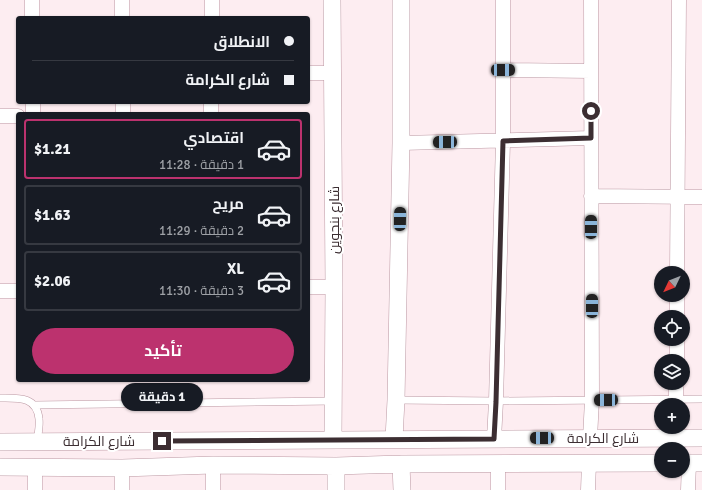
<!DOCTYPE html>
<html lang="ar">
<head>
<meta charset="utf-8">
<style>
	body { margin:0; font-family:Signika,Cairo,sans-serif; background:#242831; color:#f1f3f6; direction:rtl; height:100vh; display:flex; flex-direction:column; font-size:15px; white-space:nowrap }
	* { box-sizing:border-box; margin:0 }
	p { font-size:13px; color:#9ea1a6 }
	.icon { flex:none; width:22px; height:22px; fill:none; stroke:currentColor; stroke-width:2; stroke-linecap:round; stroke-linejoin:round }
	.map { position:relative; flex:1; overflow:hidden; direction:ltr }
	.sheet { position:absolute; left:16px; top:112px; width:294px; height:270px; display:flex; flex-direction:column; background:#171b24; border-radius:4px; box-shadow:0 1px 3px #0004; direction:rtl }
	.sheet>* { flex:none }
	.banner { position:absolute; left:16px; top:16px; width:294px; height:88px; border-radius:4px; box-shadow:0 1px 3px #0004; direction:rtl; display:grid; align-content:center; height:88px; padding:0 16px; background:#171b24 }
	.needle { width:26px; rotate:227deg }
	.buttons { position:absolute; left:654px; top:266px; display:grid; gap:8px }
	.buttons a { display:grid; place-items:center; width:36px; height:36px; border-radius:50%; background:#171b24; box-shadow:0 1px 3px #0004; font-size:20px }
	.end { position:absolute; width:18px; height:18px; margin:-9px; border:5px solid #3c2e32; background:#fff; box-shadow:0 0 0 2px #fff }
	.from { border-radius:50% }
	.bubble { position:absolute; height:28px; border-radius:14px; background:#171b24; box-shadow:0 1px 3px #0004; font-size:13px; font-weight:700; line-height:28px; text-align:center; direction:rtl }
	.car { position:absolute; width:12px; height:24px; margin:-12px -6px; border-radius:5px; box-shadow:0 0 3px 1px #0007; background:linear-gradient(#222 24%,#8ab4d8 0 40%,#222 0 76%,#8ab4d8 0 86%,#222 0) }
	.banner b { display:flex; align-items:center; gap:14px; height:38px; font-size:15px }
	.banner b+b { border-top:1px solid #363941 }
	.banner i { width:10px; height:10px; background:#f1f3f6 }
	ul { padding:7px 0 0; list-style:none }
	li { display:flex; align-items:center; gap:12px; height:60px; margin:0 8px 6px; padding:0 8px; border:2px solid #363941; border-radius:4px }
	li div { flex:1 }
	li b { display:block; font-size:15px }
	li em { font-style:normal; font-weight:700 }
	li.active { border-color:#bc326e }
	li>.icon { width:36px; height:36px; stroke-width:1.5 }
	.primary-button { display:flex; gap:8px; margin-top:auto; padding:8px 16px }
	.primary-button a { flex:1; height:46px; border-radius:24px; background:#bc326e; color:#fff; font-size:16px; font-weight:700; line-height:46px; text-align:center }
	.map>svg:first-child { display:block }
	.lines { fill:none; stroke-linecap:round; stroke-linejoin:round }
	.service-casing { stroke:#bc98a3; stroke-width:8 }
	.minor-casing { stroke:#bc98a3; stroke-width:15 }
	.tertiary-casing { stroke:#bc98a3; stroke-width:18 }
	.service { stroke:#fff; stroke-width:7 }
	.minor { stroke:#fff; stroke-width:14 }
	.tertiary { stroke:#fff; stroke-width:17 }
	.route { stroke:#3c2e32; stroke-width:5 }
	.labels { text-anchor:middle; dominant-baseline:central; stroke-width:4; stroke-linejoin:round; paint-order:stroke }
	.street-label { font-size:14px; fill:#3c2e32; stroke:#fff }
</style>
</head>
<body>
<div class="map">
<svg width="702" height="490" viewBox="0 0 702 490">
	<rect width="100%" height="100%" fill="#fdedf1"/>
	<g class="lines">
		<!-- service casing -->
		<g class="service-casing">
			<path id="service" d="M 0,398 C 18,398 37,396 39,419 C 40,426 38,434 37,441
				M 396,400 L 496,401 L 702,399
				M 35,405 L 333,401"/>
		</g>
		<!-- minor casing -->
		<g class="minor-casing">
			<path id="minor" d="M 32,0 L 32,18
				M 122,0 L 122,18
				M 212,18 L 212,0
				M 503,70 L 591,71
				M 308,73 L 333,73
				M 33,102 L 33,114
				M 123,102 L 123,114
				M 211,114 L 211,102
				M 0,116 L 18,116
				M 401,143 L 591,138
				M 591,196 L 702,197
				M 677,273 L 679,0
				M 308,287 L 334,287
				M 0,291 L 18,291
				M 677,317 L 677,295
				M 677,361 L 677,339
				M 676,405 L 676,383
				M 590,438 L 592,400 L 591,0
				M 494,439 L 496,401 L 503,141 L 503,0
				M 213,465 L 213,490
				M 35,490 L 35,467
				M 122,490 L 122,468
				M 498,490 L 498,464
				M 588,490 L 589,463
				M 688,490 L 689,463"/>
		</g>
		<!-- tertiary casing -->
		<g class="tertiary-casing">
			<path id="tertiary" d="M 332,0 L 334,287 L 333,440
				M 394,439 L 396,400 L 401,143 L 401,0
				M 0,442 L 702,438
				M 683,463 L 702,463
				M 401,464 L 402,490
				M 0,467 L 122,468 L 213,465 L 336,466 L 401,464 L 661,463
				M 336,490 L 336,466"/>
		</g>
		<!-- service -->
		<use href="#service" class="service"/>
		<!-- minor -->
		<use href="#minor" class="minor"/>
		<!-- tertiary -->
		<use href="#tertiary" class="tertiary"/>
	</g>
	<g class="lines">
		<!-- route -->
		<path class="route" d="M 162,441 L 494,439 L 496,402 L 503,141 L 591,138 L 591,111"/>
	</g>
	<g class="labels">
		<!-- street labels -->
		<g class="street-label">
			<text transform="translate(334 220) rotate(-90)">شارع بنجوين</text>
			<text x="603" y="438">شارع الكرامة</text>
			<text x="99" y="441">شارع الكرامة</text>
		</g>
	</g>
</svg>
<div class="buttons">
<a><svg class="needle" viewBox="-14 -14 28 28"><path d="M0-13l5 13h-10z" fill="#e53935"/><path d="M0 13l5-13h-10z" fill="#9ea1a6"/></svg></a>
<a><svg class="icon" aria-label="locate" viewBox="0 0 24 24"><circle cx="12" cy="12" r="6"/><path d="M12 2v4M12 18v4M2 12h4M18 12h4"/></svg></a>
<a><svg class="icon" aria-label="layers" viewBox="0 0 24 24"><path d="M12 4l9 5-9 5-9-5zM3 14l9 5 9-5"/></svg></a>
<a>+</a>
<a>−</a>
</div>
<i class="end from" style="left:591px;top:111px"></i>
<i class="end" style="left:162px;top:441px"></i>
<div class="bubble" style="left:121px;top:383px;width:82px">1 دقيقة</div>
<i class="car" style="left:503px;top:70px;rotate:90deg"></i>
<i class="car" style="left:445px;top:142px;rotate:269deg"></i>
<i class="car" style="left:400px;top:219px;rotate:1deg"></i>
<i class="car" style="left:591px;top:227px;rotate:0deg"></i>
<i class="car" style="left:592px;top:306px;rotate:0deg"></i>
<i class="car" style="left:606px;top:400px;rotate:269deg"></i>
<i class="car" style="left:542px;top:438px;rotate:270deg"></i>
<div class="banner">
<b><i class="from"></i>الانطلاق</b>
<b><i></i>شارع الكرامة</b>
</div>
<section class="sheet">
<ul>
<li class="active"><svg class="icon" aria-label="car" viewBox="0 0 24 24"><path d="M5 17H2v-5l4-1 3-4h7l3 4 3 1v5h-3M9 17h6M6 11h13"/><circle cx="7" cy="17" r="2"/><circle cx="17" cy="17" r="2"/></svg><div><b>اقتصادي</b><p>1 دقيقة · 11:28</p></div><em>$1.21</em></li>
<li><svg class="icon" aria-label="car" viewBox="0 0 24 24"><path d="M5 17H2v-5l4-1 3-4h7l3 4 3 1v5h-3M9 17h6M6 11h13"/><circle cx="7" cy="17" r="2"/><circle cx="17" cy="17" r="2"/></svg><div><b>مريح</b><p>2 دقيقة · 11:29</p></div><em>$1.63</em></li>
<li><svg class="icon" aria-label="car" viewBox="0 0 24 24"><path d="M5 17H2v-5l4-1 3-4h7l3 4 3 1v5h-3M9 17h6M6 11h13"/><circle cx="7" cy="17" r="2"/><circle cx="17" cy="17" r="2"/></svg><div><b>XL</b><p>3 دقيقة · 11:30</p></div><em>$2.06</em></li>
</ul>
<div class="primary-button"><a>تأكيد</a></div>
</section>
</div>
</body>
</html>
